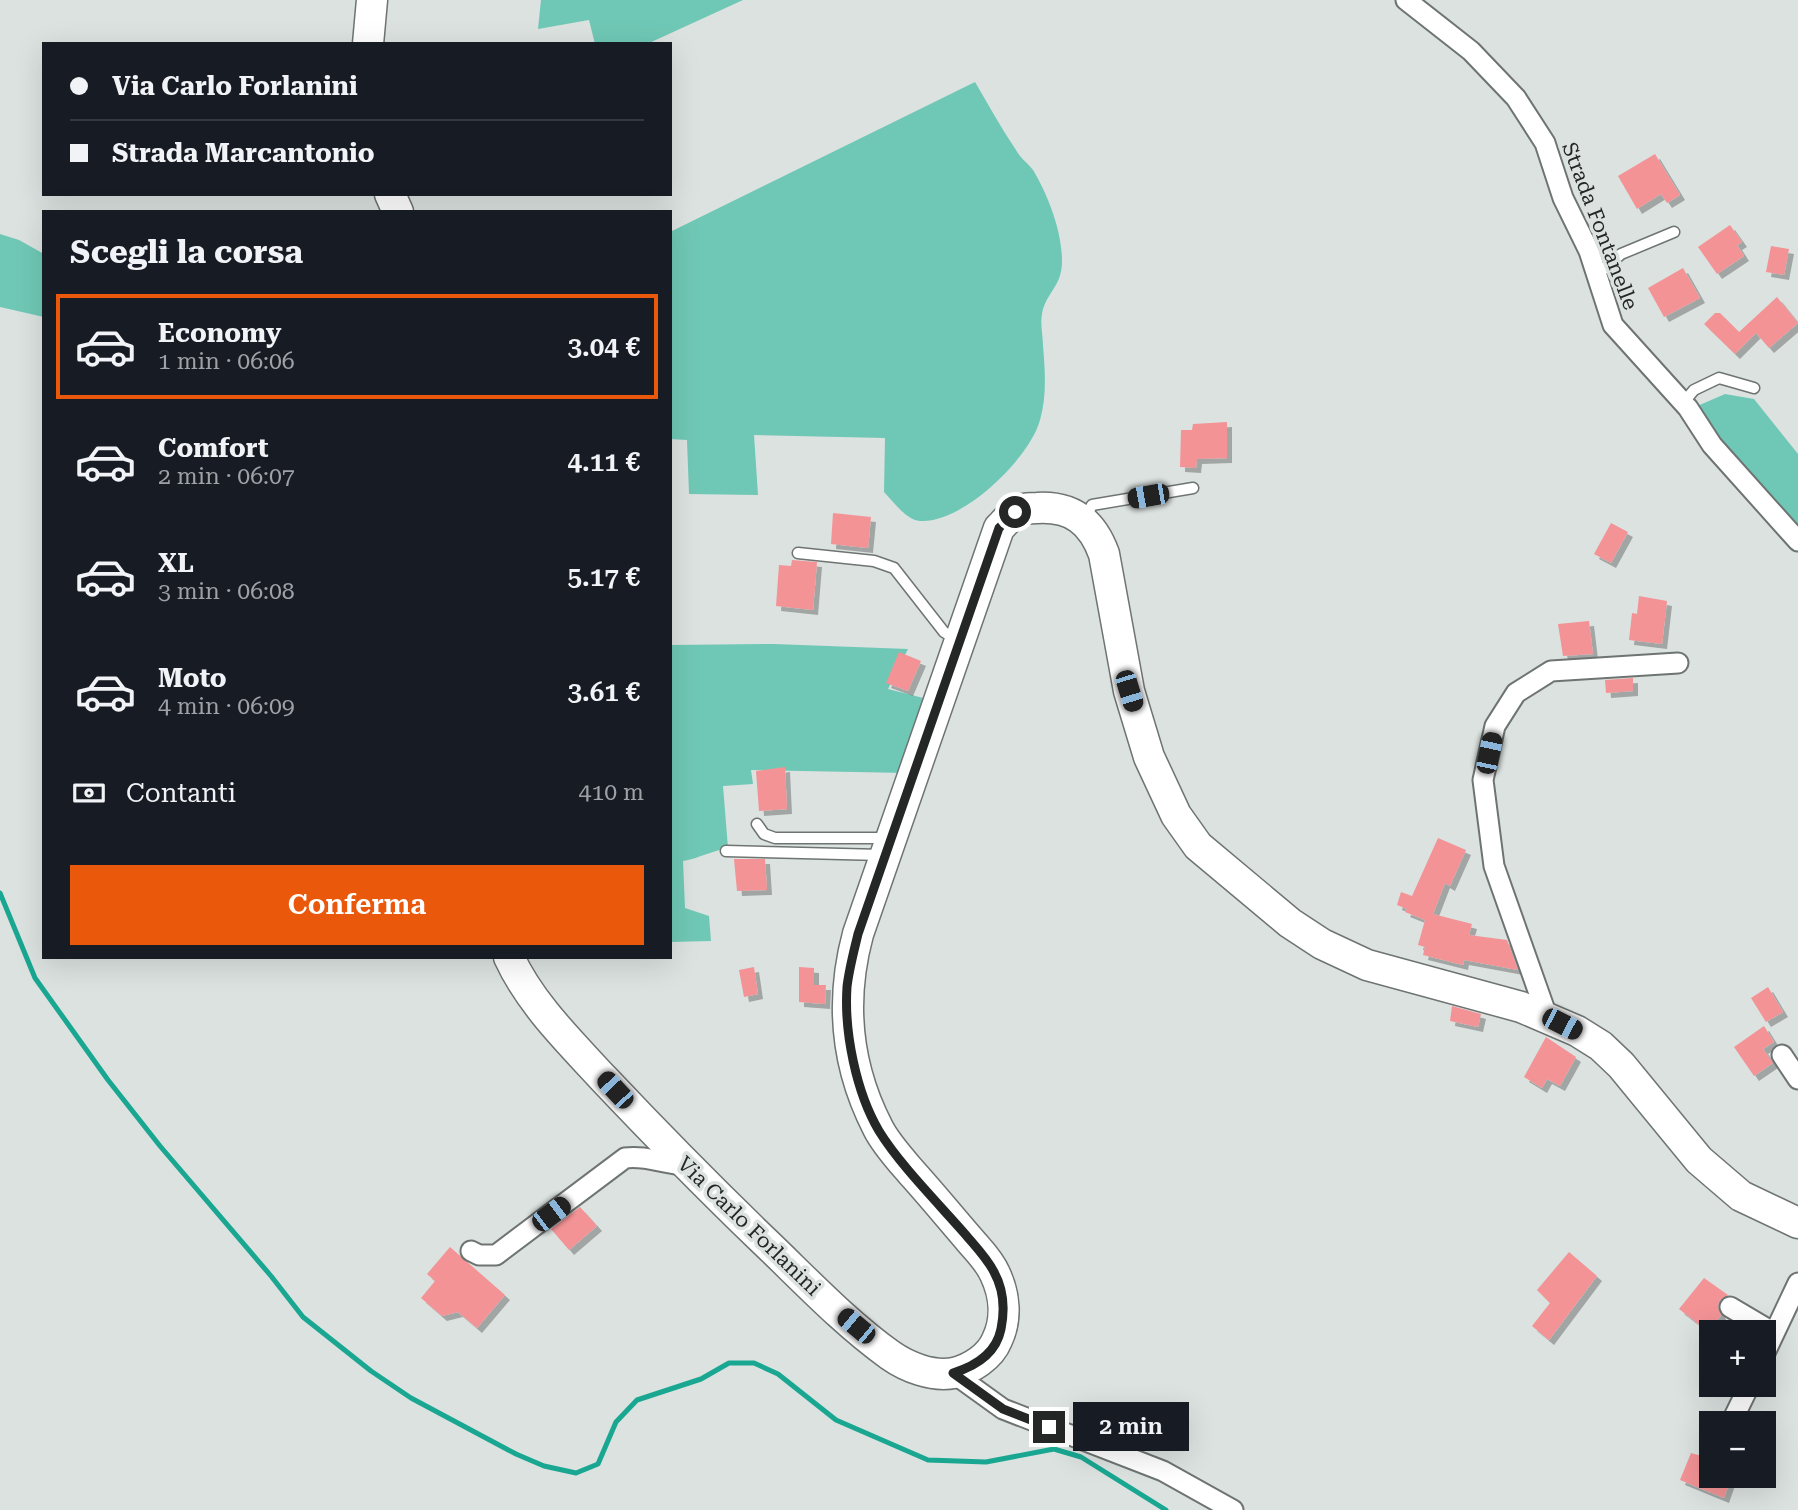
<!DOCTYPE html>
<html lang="it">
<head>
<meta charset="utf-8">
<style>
	body { margin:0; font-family:"Roboto Serif",serif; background:#20242c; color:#f1f3f6; height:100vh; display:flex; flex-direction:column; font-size:26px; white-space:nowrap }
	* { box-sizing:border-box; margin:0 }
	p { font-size:23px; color:#9ea1a6 }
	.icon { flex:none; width:38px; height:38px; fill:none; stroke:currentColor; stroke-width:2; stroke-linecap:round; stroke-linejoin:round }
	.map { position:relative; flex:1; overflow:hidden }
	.panel { position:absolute; left:42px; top:210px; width:630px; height:749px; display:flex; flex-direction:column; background:#171b24; border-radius:0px; box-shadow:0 7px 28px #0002 }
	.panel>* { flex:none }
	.banner { position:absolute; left:42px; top:42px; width:630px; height:154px; border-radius:0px; box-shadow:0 7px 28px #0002; display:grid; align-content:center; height:154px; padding:0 28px; background:#171b24 }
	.fabs { position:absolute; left:1699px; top:1320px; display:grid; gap:14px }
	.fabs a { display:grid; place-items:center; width:77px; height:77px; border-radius:0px; background:#171b24; box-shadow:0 7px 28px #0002; font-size:35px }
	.end { position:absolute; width:32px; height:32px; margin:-16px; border:9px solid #252727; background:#fff; box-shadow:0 0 0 4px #fff }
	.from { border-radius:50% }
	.bubble { position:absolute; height:49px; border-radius:0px; background:#171b24; box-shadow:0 7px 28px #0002; font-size:23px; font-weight:600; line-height:49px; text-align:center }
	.car { position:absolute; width:21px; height:42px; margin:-21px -10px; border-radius:9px; box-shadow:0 0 5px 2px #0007; background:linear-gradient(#222 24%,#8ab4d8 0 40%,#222 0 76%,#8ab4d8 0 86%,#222 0) }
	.banner b { display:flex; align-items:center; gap:24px; height:66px; font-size:26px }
	.banner b+b { border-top:2px solid #363941 }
	.banner i { width:18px; height:18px; background:#f1f3f6 }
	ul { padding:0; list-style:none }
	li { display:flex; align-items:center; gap:21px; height:105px; margin:0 14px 10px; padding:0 14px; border:4px solid transparent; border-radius:0px }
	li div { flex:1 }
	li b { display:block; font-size:26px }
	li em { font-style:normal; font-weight:600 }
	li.on { border-color:#ea580c }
	li>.icon { width:63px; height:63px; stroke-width:1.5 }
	h2 { padding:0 28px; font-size:32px; line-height:84px }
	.pay { display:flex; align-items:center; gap:18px; height:77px; padding:0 28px; font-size:26px }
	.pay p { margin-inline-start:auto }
	.primary-button { display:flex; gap:14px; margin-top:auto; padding:14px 28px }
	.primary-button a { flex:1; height:80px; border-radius:0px; background:#ea580c; color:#fff; font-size:28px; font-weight:600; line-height:80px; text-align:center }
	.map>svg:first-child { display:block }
	.green { fill:#6fc8b5 }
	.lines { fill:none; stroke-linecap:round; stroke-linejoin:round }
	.stream { stroke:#19a791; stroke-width:5 }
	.building { fill:#f39396; filter:url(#shadow) }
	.lane-casing { stroke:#6e7472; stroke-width:13 }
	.street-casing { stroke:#6e7472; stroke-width:23 }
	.primary-casing { stroke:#6e7472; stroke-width:33 }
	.lane { stroke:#fff; stroke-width:10 }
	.street { stroke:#fff; stroke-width:19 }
	.primary { stroke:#fff; stroke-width:30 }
	.route { stroke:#252727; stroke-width:9 }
	.labels { text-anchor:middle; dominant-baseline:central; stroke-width:7; stroke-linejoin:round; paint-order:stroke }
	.street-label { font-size:21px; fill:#252727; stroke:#dbe2e0 }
</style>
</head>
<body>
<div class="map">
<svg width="1798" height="1510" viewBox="0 0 1798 1510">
	<defs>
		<filter id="shadow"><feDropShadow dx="5" dy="5" stdDeviation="0" flood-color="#0004"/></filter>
	</defs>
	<rect width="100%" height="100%" fill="#dbe2e0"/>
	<!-- green -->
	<path class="green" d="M 541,0 L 743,0 L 647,44 L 595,44 L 589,20 L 538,29 Z
		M 975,82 C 988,104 1001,128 1016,150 C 1020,158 1028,163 1033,170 C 1048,195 1062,231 1062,261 C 1062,287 1046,292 1042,314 C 1040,324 1043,336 1043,346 C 1045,370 1047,396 1040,420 C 1030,458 962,524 920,521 C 906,520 893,501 884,492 L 885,438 L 754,435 L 758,495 L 689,494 L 687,440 L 670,439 L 670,232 Z
		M 0,234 L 19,240 L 44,254 L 44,317 L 0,307 Z
		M 1725,394 L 1754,399 L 1798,454 L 1798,535 L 1695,407 Z
		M 774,644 L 908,649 L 888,689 L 935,701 L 907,773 L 751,770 L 753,784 L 723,786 L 728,848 C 711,851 700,858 683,861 L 685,908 L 709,916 L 711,941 L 670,942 L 670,645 Z"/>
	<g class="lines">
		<!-- stream -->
		<path class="stream" d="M 0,893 L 35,978 L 108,1080 L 160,1146 L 271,1276 L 303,1317 L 371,1371 L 411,1398 L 516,1454 L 544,1466 L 576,1473 L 598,1464 L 616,1422 L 637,1400 L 701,1379 L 729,1363 L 754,1363 L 778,1374 L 836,1420 L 928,1460 L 986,1462 L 1054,1449 L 1081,1457 L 1166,1510"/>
	</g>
	<!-- building -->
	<path class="building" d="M 1655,154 L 1680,195 L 1667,203 L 1661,194 L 1637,209 L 1618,176 Z
		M 1730,225 L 1742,242 L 1737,245 L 1744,256 L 1717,274 L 1698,247 Z
		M 1771,246 L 1789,249 L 1784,275 L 1766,272 Z
		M 1683,268 L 1700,298 L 1664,317 L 1648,288 Z
		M 1777,297 L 1798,323 L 1769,348 L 1756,333 L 1735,354 L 1704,324 L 1715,313 L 1720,313 L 1739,332 Z
		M 1227,422 L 1227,458 L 1197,459 L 1196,468 L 1180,467 L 1181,430 L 1192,430 L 1193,424 Z
		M 833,513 L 871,517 L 868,548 L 831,544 Z
		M 1611,523 L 1628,532 L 1611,563 L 1594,554 Z
		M 792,560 L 817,562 L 813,610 L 776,606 L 779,565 L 791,566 Z
		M 1639,596 L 1667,601 L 1662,644 L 1629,640 L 1632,613 L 1637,614 Z
		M 1589,621 L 1593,654 L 1563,656 L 1558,624 Z
		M 899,652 L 921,661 L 908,691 L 886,683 Z
		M 1633,678 L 1633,691 L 1606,693 L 1605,680 Z
		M 785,767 L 787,809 L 759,811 L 756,771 Z
		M 1438,838 L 1466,850 L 1450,886 L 1445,883 L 1433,914 L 1472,924 L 1469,935 L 1507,940 L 1518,970 L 1464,960 L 1463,965 L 1423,955 L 1425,947 L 1418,945 L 1425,920 L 1405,912 L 1407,909 L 1397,905 L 1401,892 L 1412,896 Z
		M 734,859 L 765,859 L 767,890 L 737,891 Z
		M 754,967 L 758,994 L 744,997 L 739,970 Z
		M 799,967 L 814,968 L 814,985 L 826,985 L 825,1004 L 799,1002 Z
		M 1768,987 L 1783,1012 L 1766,1022 L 1751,998 Z
		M 1452,1006 L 1481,1014 L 1478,1027 L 1450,1021 Z
		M 1764,1026 L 1774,1042 L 1763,1049 L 1773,1063 L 1754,1076 L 1734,1047 Z
		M 1546,1037 L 1576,1057 L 1560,1086 L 1547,1079 L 1542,1088 L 1524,1077 Z
		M 580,1207 L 597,1226 L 569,1250 L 551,1229 Z
		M 450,1247 L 505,1295 L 477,1328 L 458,1312 L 442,1316 L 421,1298 L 435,1281 L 427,1274 Z
		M 1569,1252 L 1597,1276 L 1549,1340 L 1532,1326 L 1550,1303 L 1537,1290 Z
		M 1704,1278 L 1728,1295 L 1719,1301 L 1718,1308 L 1721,1315 L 1709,1332 L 1679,1309 Z
		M 1691,1453 L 1709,1458 L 1708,1461 L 1712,1462 L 1712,1475 L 1723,1475 L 1731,1478 L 1724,1498 L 1680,1480 Z"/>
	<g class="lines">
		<!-- lane casing -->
		<g class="lane-casing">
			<path id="lane" d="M 1597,275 L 1621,254 L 1674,232
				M 1683,403 L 1694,390 L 1719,378 L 1754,388
				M 1086,517 L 1092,505 L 1193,488
				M 798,553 L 874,561 L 894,568 L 944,632 L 957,640
				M 757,824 L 764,834 L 775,838 L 888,838
				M 726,851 L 882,855"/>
		</g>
		<!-- street casing -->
		<g class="street-casing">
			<path id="street" d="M 1406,0 L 1471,51 L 1516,98 L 1545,143 L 1563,198 L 1589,251 L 1613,325 L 1688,408 L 1712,445 L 1798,541
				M 1547,1016 L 1494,866 L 1483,780 L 1495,726 L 1516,693 L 1551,671 L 1678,663
				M 1782,1055 L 1798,1079
				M 471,1251 L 479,1255 L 496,1255 L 625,1158 C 646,1155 664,1164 685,1165
				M 1730,1307 L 1774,1333
				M 1764,1355 L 1798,1283
				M 953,1373 L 1003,1409 L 1163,1471 L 1233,1510
				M 1731,1423 L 1750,1384"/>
		</g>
		<!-- primary casing -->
		<g class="primary-casing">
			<path id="primary" d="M 368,44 L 372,0
				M 390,194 L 398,212
				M 509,957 C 530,1003 569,1041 603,1078 C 655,1133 708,1187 763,1240 C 804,1279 844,1322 890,1355 C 907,1367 932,1377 954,1373 C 971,1369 990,1357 997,1340 C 1007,1319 1005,1295 995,1274 C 989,1260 977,1249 968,1238 C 949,1216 931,1194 912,1173 C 900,1159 886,1144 878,1128 C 846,1066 840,1001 858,934 L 999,528 C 1004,524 1009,516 1015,512 C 1020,509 1030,508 1037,508 C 1072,506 1092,521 1104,554 L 1129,691 L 1149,757 L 1176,815 L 1198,846 L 1290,923 L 1322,944 L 1367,965 L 1521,1007 L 1577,1031 L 1601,1046 L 1621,1065 L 1699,1160 L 1741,1196 L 1798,1223"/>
		</g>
		<!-- lane -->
		<use href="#lane" class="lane"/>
		<!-- street -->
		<use href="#street" class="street"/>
		<!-- primary -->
		<use href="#primary" class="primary"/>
	</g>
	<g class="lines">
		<!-- route -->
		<path class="route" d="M 1015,512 L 999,528 L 858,934 C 854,951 849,969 847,987 C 844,1032 856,1092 879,1131 C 900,1165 938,1203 965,1234 C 975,1246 987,1258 994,1272 C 1004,1290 1005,1309 1001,1329 C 996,1354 976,1366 953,1373 L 1003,1409 L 1049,1427"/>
	</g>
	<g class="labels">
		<!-- street labels -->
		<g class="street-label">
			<text transform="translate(1600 226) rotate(69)">Strada Fontanelle</text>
			<text transform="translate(749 1226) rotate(44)">Via Carlo Forlanini</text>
		</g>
	</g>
</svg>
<div class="fabs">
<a>+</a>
<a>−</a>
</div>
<i class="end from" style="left:1015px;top:512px"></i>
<i class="end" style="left:1049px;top:1427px"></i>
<div class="bubble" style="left:1073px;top:1402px;width:116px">2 min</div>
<i class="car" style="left:1148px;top:496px;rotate:260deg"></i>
<i class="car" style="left:1129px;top:691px;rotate:163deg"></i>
<i class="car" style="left:1489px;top:753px;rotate:12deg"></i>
<i class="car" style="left:1562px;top:1024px;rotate:117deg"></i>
<i class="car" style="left:615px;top:1090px;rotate:317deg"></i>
<i class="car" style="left:551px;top:1214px;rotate:53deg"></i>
<i class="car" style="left:856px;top:1326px;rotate:310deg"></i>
<div class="banner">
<b><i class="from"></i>Via Carlo Forlanini</b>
<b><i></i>Strada Marcantonio</b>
</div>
<section class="panel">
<h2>Scegli la corsa</h2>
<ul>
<li class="on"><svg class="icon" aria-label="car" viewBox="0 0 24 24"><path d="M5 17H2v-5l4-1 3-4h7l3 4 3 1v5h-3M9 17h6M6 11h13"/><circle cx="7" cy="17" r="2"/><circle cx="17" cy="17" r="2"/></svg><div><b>Economy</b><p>1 min · 06:06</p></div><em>3.04 €</em></li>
<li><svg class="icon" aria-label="car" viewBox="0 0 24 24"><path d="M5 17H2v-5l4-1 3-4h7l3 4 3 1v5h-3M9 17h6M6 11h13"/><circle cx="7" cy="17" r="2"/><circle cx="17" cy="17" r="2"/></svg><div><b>Comfort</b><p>2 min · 06:07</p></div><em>4.11 €</em></li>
<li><svg class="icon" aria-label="car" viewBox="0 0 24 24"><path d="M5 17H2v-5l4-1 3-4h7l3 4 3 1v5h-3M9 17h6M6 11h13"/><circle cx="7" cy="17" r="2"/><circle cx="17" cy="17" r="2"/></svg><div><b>XL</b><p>3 min · 06:08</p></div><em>5.17 €</em></li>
<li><svg class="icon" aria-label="car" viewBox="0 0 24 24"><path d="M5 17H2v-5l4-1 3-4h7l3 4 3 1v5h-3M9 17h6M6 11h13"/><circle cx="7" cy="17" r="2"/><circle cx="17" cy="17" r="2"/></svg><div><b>Moto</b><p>4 min · 06:09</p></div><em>3.61 €</em></li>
</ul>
<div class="pay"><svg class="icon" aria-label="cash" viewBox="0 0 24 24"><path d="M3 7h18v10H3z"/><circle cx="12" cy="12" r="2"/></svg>Contanti<p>410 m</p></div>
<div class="primary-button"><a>Conferma</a></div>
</section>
</div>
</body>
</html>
